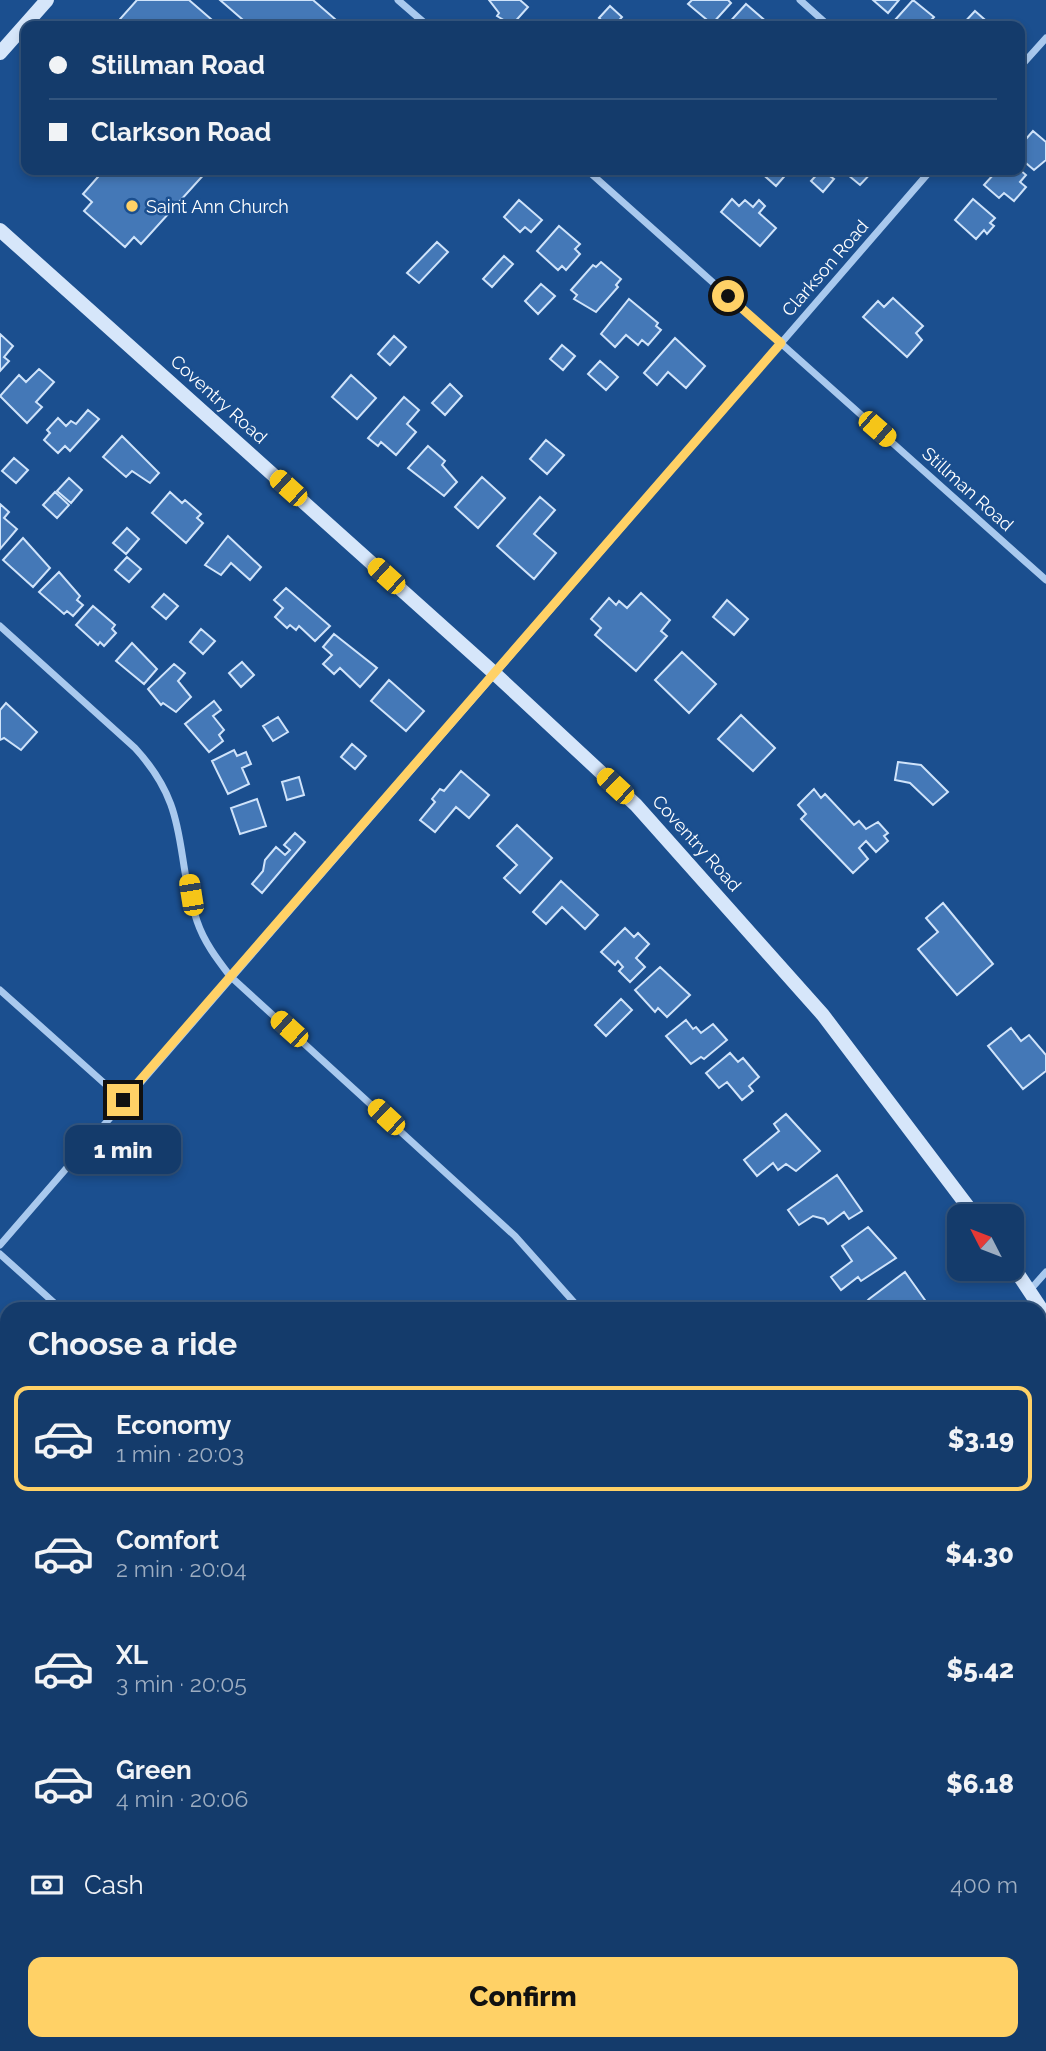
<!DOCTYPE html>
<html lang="en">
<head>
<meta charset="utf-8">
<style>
	body { margin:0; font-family:Raleway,sans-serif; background:#1d4271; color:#f1f3f6; height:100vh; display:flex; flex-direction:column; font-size:26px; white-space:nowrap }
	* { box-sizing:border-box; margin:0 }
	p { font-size:23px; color:#9dadc1 }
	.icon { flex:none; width:38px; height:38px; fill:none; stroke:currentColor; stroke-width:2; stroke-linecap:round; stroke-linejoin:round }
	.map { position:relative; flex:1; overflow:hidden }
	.sheet { position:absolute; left:0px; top:1302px; width:1046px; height:749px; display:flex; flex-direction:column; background:#143b6b; border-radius:21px 21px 0 0; box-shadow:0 4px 10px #0003,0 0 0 2px #33557e }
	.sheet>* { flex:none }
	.banner { position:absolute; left:21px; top:21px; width:1004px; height:154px; border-radius:14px; box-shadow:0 4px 10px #0003,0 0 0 2px #33557e; display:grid; align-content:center; height:154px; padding:0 28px; background:#143b6b }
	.needle { width:46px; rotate:312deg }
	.tools { position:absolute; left:947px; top:1204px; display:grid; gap:14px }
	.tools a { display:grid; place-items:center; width:77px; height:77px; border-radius:14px; background:#143b6b; box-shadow:0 4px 10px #0003,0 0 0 2px #33557e; font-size:35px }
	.end { position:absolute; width:32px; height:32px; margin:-16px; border:9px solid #ffd166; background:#111; box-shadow:0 0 0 4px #111 }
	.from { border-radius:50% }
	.bubble { position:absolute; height:49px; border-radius:14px; background:#143b6b; box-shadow:0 4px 10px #0003,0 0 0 2px #33557e; font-size:23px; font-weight:800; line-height:49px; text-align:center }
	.car { position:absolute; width:21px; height:42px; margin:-21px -10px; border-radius:9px; box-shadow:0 0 5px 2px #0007; background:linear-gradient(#f5c518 24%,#345 0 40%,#f5c518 0 76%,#345 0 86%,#f5c518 0) }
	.banner b { display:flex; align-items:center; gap:24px; height:66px; font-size:26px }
	.banner b+b { border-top:2px solid #33557e }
	.banner i { width:18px; height:18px; background:#f1f3f6 }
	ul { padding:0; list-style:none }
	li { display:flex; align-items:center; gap:21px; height:105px; margin:0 14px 10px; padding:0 14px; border:4px solid transparent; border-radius:14px }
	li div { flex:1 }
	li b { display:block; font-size:26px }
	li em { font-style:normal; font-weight:800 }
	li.on { border-color:#ffd166 }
	li>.icon { width:63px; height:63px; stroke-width:1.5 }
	h2 { padding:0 28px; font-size:32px; line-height:84px }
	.pay { display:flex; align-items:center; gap:18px; height:77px; padding:0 28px; font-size:26px }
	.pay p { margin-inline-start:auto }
	.primary-button { display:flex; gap:14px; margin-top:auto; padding:14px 28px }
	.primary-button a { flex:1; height:80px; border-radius:14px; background:#ffd166; color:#111; font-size:28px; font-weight:800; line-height:80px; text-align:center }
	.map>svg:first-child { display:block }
	.building { fill:#4478b7; stroke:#cfe3fa; stroke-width:2 }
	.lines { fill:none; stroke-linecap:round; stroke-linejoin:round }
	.lane { stroke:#a9c9ee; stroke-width:5 }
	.street { stroke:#a9c9ee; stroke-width:7 }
	.secondary { stroke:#d6e6fa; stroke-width:14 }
	.route { stroke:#ffd166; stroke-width:9 }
	.poi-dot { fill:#ffd166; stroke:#1b4f8f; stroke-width:2.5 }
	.labels { text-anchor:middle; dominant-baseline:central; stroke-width:5; stroke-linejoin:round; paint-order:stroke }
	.poi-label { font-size:18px; fill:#fff; stroke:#1b4f8f; text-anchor:start }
	.street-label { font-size:18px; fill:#fff; stroke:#1b4f8f }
</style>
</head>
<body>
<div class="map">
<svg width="1046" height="2051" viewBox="0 0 1046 2051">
	<rect width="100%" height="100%" fill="#1b4f8f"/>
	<!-- building -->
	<path class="building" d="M 137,0 L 189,0 L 219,26 L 129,26 L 120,19 Z
		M 220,0 L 313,0 L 335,19 L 329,26 L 250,26 Z
		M 489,0 L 520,0 L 528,7 L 512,25 L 497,16 L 499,13 Z
		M 692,0 L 728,0 L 731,3 L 712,24 L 688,4 Z
		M 873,0 L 899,0 L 888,13 Z
		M 913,0 L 934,17 L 926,26 L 902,26 L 895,20 Z
		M 746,4 L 769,24 L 767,26 L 726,26 Z
		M 610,6 L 622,17 L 614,26 L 608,26 L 599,18 Z
		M 975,11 L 992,26 L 961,26 Z
		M 1033,131 L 1046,142 L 1046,160 L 1034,170 L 1020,158 L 1020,139 L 1023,136 L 1026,139 Z
		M 104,170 L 208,170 L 141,244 L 134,237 L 125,247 L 84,211 L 92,202 L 83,194 Z
		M 758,170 L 788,170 L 789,171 L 776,186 Z
		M 821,170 L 834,179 L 823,192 L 811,181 Z
		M 842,170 L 874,170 L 860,185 Z
		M 991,170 L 1020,170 L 1026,175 L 1020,182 L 1026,187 L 1014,201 L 1004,193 L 999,198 L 984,185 L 995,173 Z
		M 732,199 L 739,206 L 745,200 L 753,207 L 759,200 L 765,206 L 759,213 L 776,228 L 760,246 L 721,212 Z
		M 973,199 L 995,218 L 990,223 L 994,226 L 987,234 L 984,230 L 976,239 L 955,220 Z
		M 519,200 L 542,220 L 531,232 L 525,227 L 520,232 L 504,217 Z
		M 559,226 L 580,244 L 575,249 L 580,254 L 566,270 L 562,266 L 558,270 L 537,251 Z
		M 437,242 L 448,252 L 419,283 L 407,273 Z
		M 504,256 L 513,264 L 492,287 L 483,279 Z
		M 601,262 L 621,279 L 616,285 L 618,287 L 596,312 L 574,299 L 577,295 L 571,290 L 593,265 L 596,267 Z
		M 541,284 L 555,296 L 538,314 L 525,301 Z
		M 893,298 L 923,326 L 916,333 L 922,340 L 907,357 L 863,317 L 878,301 L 884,307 Z
		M 629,299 L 658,323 L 656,326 L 661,330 L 648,345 L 642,340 L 638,345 L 626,335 L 615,347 L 601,334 Z
		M 0,334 L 13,346 L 4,357 L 9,361 L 0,371 Z
		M 394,336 L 406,347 L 390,365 L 378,354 Z
		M 675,338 L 705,366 L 686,388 L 668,372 L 657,385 L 644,373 Z
		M 562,345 L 575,356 L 563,370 L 550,359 Z
		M 600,361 L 618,377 L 606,390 L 588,374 Z
		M 39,369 L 54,382 L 36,402 L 42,407 L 27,423 L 0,396 L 19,375 L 26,382 Z
		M 351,375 L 376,398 L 357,419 L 332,397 Z
		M 450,384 L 462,396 L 445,415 L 432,403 Z
		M 404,397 L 419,410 L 407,424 L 416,432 L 396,455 L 381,442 L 378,446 L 368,438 Z
		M 88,410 L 99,419 L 70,451 L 65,446 L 58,453 L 44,440 L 50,433 L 47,430 L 58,418 L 66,426 L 71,421 L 76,424 Z
		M 122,436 L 159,473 L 150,483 L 132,471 L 126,477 L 103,457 Z
		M 546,440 L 564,455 L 547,474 L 530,459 Z
		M 428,446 L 445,461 L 442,465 L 457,482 L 444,496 L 408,468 Z
		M 14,458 L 28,470 L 16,483 L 2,471 Z
		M 482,477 L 505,498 L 478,528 L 455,507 Z
		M 69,478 L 82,490 L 71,503 L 57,491 Z
		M 55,492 L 69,505 L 57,518 L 43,505 Z
		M 170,492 L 182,503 L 185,500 L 201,514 L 197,518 L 203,523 L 186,543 L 152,513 Z
		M 540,497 L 555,510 L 534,534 L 556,553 L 534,579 L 497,546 Z
		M 0,504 L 9,512 L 4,518 L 17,529 L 0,549 Z
		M 127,528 L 139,539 L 126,554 L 113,543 Z
		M 228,536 L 261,567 L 250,580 L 231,563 L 221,575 L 205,565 Z
		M 23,538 L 50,568 L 33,587 L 3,560 Z
		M 127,557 L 141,569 L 129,582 L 115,570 Z
		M 59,572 L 80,596 L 77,600 L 83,605 L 73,616 L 67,611 L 64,614 L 39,592 Z
		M 286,588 L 330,626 L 315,641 L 299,626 L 296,630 L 290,625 L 287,628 L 275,617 L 283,608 L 274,600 Z
		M 641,593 L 670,620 L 661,631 L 667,636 L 636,671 L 595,635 L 601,628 L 591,619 L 609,598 L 616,605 L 619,601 L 627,608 Z
		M 164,594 L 178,606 L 166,619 L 152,607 Z
		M 727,600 L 748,619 L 734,635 L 713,617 Z
		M 93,606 L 115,625 L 112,629 L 116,633 L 104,646 L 100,642 L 98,645 L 76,625 Z
		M 201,629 L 215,641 L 203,654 L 190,642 Z
		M 334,634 L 377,668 L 360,687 L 340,668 L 334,674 L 323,664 L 332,655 L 323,647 Z
		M 132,643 L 157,669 L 144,684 L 116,661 Z
		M 682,652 L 716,684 L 689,713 L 655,680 Z
		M 242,662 L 254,675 L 241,687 L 229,673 Z
		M 174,664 L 185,673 L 178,681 L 191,697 L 176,712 L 163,703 L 161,705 L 148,689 Z
		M 389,680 L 424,711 L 406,731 L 371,701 Z
		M 214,701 L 221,710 L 213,716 L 224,730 L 219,735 L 223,741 L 209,752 L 185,724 Z
		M 6,703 L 37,732 L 21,750 L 4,738 L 0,740 L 0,710 Z
		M 741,715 L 775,748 L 753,771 L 718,739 Z
		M 278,717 L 288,732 L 273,741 L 263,726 Z
		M 352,744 L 366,756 L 355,769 L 341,757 Z
		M 234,750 L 237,756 L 246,752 L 251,764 L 242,768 L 249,784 L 228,794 L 212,761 Z
		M 898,762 L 921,765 L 948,792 L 933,805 L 910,783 L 895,780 Z
		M 461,771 L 489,795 L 469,818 L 456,807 L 435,832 L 420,820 L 435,802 L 432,799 L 440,789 L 444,791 Z
		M 299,777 L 304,795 L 287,800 L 282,782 Z
		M 814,789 L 821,798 L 825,794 L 854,825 L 859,821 L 866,829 L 878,822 L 888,833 L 884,836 L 888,841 L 876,852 L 866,841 L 859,848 L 868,859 L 853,873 L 801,819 L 806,814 L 798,805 Z
		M 257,799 L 266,826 L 240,834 L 231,808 Z
		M 517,825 L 552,858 L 520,893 L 504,878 L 517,865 L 497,846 Z
		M 295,833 L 305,842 L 262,893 L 252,884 L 263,871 L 265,860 L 276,847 L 285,855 L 290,850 L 284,845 Z
		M 561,881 L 598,915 L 585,929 L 562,907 L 546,924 L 533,912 Z
		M 943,903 L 993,964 L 957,995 L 918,949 L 938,932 L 926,918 Z
		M 625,928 L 634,937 L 638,933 L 649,944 L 636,958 L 645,967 L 630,982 L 619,971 L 623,967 L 618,961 L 615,965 L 601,952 Z
		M 660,967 L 690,995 L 667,1017 L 658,1008 L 655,1012 L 635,990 Z
		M 621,999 L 632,1010 L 606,1036 L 595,1025 Z
		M 686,1020 L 693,1029 L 696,1027 L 701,1033 L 713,1024 L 727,1040 L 704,1059 L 701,1057 L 691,1064 L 666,1036 Z
		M 1011,1028 L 1021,1041 L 1029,1035 L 1046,1055 L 1046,1071 L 1023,1089 L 988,1046 Z
		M 730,1053 L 738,1062 L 743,1058 L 759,1077 L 749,1086 L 753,1091 L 742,1100 L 727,1082 L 719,1088 L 706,1073 Z
		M 786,1114 L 820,1151 L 796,1171 L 786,1164 L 778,1170 L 773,1163 L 757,1176 L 744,1160 L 779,1131 L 774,1124 Z
		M 837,1175 L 862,1211 L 849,1219 L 844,1212 L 828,1224 L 824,1219 L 813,1216 L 799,1225 L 788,1210 Z
		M 868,1227 L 896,1258 L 861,1281 L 858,1277 L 841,1290 L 831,1277 L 852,1261 L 842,1246 Z
		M 905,1272 L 927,1303 L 917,1309 L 866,1309 L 863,1305 L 869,1299 Z
		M 1040,1422 L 1046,1426 L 1046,1552 L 1041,1555 Z
		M 7,1948 L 7,1995 L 0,2002 L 0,1955 Z"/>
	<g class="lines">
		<!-- lane -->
		<path class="lane" d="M 1040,1823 L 1046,1810"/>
		<!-- street -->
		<path class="street" d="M 398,0 L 428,26
			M 800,0 L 829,26
			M 1020,67 L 1046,38
			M 587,170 L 1046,580
			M 0,626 L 135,748 C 192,810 173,852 197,921 C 204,942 217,959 230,976 L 515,1236 L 580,1309
			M 0,990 L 123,1100
			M 0,1245 L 931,170
			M 0,1254 L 61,1309
			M 1030,1290 L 1046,1272
			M 813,2051 L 815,2044"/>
		<!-- secondary -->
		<path class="secondary" d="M 0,53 L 47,0
			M 0,230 L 493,672 L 636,805 L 823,1015 L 975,1216
			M 1012,1265 L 1046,1316
			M 1040,1658 L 1046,1658
			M 1040,1696 L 1046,1697
			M 0,1736 L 7,1742
			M 347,2044 L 355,2051
			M 67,2051 L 75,2044
			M 125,2051 L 133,2044"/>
	</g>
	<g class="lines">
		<!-- route -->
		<path class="route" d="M 123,1100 L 781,343 L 728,296"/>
	</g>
	<!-- markers -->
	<circle class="poi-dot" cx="132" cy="206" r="7"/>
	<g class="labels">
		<!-- poi labels -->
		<g class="poi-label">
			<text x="146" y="206">Saint Ann Church</text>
		</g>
		<!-- street labels -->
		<g class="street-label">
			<text transform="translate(825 268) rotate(-49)">Clarkson Road</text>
			<text transform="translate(219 399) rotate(42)">Coventry Road</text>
			<text transform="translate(968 489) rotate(42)">Stillman Road</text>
			<text transform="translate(697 843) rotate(48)">Coventry Road</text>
		</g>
	</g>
</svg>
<div class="tools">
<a><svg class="needle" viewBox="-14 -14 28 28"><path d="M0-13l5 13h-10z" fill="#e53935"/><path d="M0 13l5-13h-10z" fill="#9dadc1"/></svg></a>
</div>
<i class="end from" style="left:728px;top:296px"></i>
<i class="end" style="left:123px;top:1100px"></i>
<div class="bubble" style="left:65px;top:1125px;width:116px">1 min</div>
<i class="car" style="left:877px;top:429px;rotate:131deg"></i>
<i class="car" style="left:288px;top:488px;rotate:312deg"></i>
<i class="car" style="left:386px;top:576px;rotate:312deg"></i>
<i class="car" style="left:615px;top:786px;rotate:313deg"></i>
<i class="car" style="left:191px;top:895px;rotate:351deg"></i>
<i class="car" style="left:289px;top:1029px;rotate:312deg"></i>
<i class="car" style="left:386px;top:1117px;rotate:313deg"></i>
<div class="banner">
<b><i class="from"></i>Stillman Road</b>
<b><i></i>Clarkson Road</b>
</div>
<section class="sheet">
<h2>Choose a ride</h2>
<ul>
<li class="on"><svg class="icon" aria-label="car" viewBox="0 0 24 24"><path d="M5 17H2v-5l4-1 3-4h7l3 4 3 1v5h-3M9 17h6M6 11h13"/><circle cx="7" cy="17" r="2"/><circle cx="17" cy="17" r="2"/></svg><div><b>Economy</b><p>1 min · 20:03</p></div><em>$3.19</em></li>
<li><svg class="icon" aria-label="car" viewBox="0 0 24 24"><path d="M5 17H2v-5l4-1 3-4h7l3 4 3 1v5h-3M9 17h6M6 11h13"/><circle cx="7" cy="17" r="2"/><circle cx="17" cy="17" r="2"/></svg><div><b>Comfort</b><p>2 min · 20:04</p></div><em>$4.30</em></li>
<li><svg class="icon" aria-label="car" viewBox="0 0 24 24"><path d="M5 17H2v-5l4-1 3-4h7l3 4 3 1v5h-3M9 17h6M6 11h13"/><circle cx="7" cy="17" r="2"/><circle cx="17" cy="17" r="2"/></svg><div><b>XL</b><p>3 min · 20:05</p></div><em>$5.42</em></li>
<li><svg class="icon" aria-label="car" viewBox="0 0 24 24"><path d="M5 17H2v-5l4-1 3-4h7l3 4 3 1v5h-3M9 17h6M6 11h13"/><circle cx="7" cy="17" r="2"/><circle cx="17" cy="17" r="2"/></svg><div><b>Green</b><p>4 min · 20:06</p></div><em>$6.18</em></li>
</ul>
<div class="pay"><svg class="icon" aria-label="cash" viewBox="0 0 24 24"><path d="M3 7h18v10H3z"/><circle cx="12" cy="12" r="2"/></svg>Cash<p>400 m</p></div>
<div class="primary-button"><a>Confirm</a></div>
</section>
</div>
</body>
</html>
